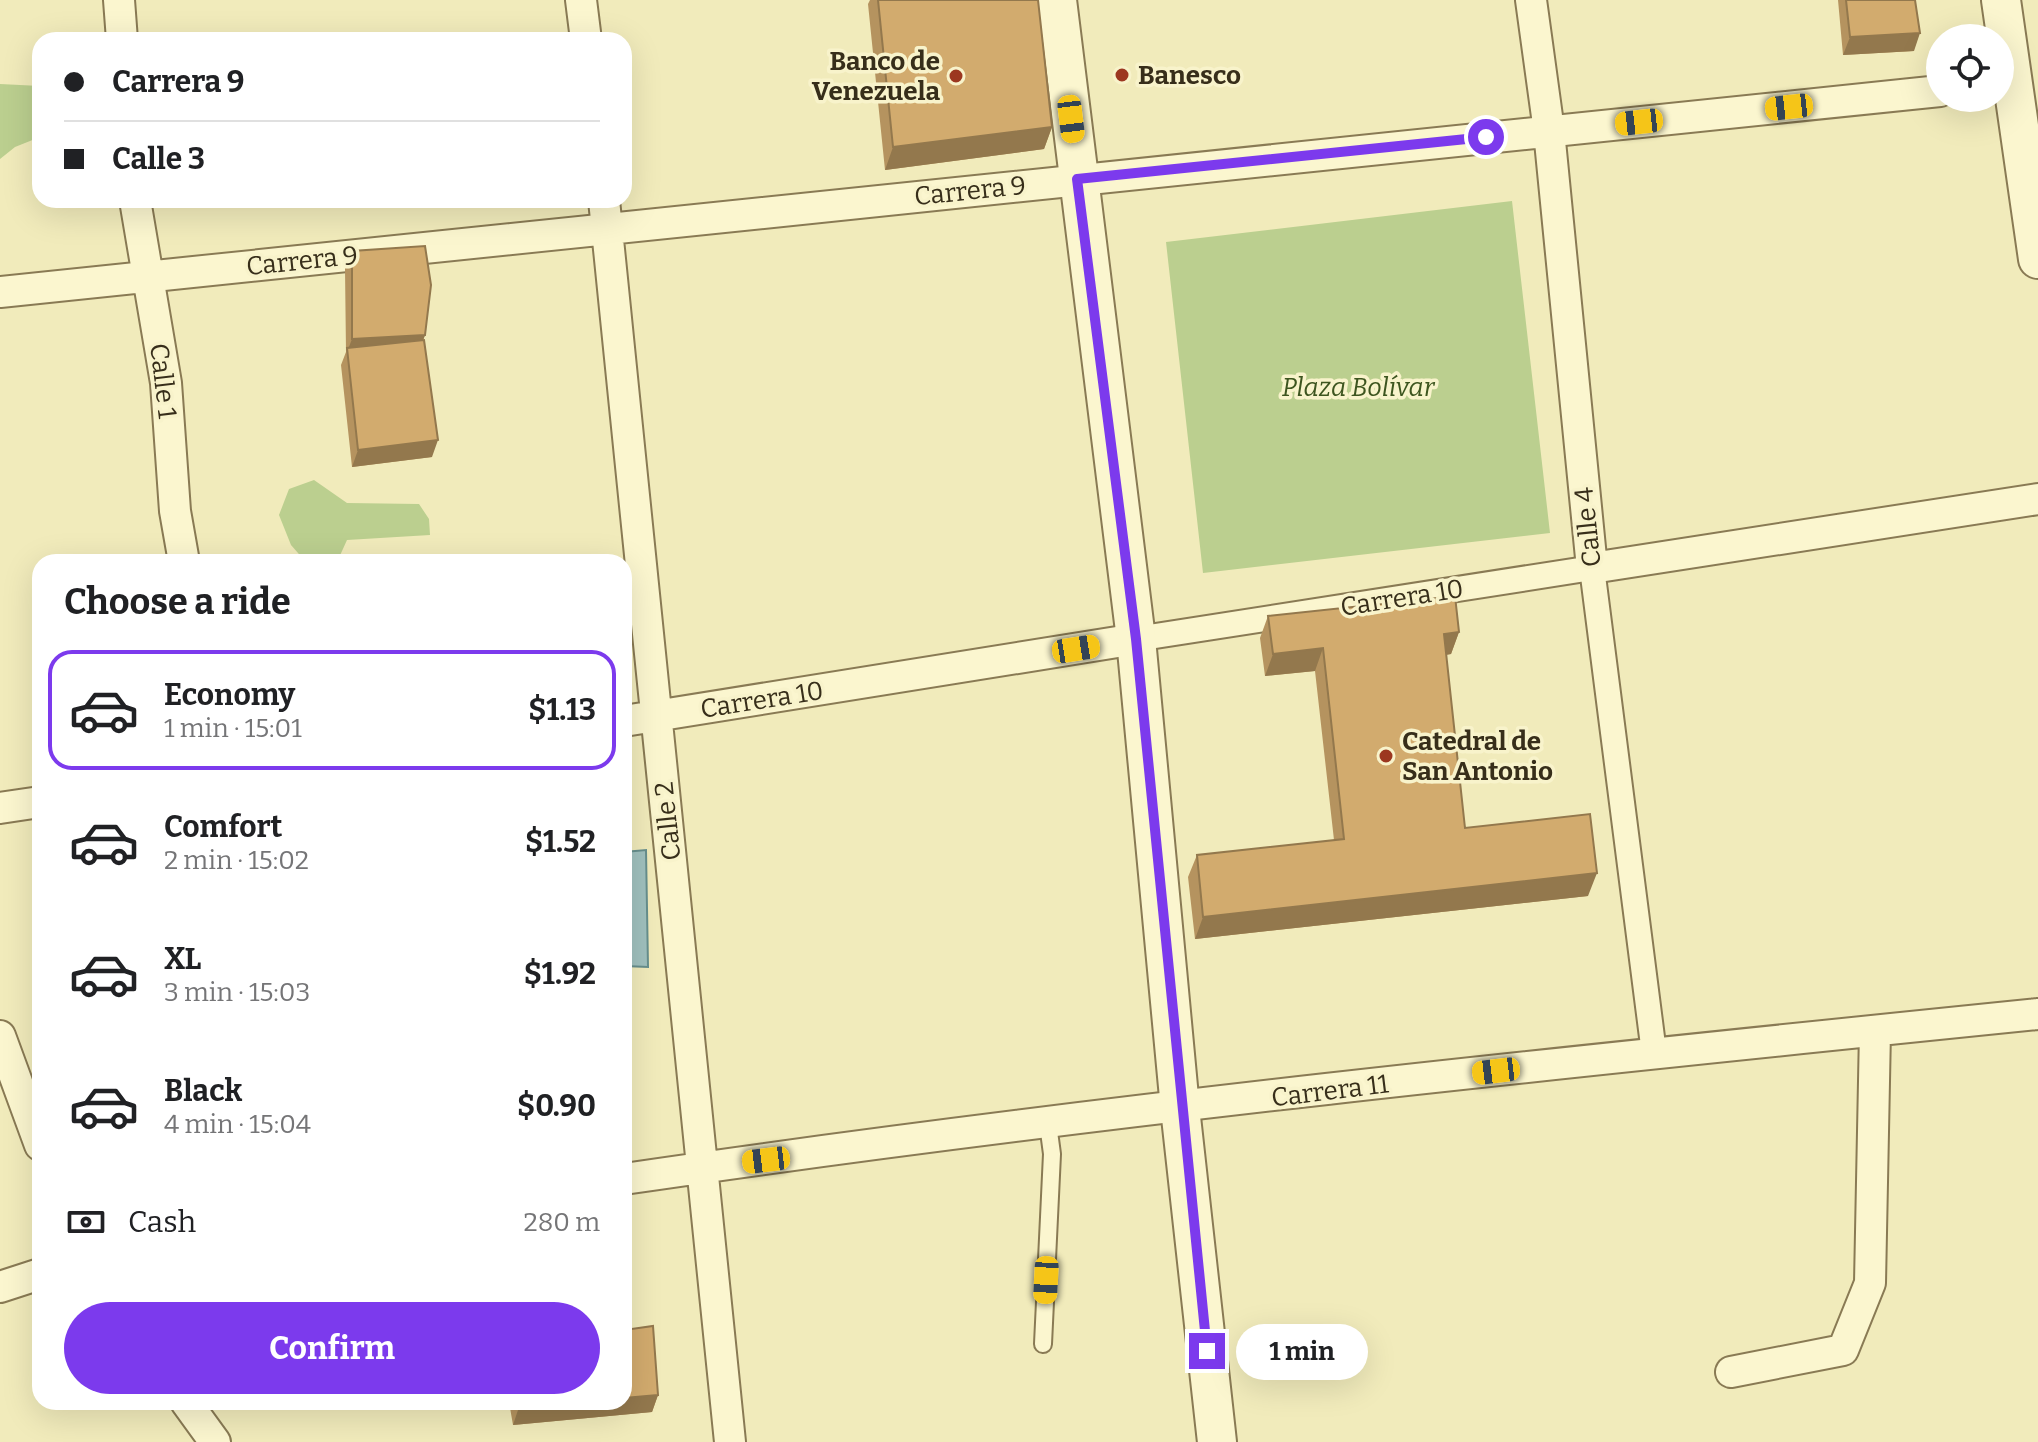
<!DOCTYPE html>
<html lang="en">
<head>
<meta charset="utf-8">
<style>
	body { margin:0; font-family:Bitter,serif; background:#f2f2f2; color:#202124; height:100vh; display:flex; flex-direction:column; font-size:30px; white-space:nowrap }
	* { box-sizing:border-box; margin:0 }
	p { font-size:26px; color:#757577 }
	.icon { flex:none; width:44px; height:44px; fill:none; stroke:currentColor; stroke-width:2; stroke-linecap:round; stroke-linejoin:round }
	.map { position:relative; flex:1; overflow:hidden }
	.panel { position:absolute; left:32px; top:554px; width:600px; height:856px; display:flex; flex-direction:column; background:#fff; border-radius:24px; box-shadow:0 8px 32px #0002 }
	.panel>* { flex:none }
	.hud { position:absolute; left:32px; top:32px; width:600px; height:176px; border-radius:24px; box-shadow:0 8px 32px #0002; display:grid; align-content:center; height:176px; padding:0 32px; background:#fff }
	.buttons { position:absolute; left:1926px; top:24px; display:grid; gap:16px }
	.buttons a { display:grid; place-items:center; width:88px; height:88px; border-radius:50%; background:#fff; box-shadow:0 8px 32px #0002; font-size:40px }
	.end { position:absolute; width:36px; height:36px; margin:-18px; border:10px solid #7c3aed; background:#fff; box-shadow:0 0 0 4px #fff }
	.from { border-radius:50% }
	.bubble { position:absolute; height:56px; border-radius:28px; background:#fff; box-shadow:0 8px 32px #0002; font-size:26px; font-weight:700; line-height:56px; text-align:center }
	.car { position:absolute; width:24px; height:48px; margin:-24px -12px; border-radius:10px; box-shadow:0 0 6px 2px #0007; background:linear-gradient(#f5c518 24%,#345 0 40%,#f5c518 0 76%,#345 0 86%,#f5c518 0) }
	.hud b { display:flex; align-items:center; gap:28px; height:76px; font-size:30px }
	.hud b+b { border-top:2px solid #e0e0e0 }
	.hud i { width:20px; height:20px; background:#202124 }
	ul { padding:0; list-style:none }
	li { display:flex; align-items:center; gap:24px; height:120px; margin:0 16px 12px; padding:0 16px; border:4px solid transparent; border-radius:24px }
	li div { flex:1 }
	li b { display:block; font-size:30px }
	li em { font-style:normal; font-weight:700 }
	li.selected { border-color:#7c3aed }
	li>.icon { width:72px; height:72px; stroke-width:1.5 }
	h2 { padding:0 32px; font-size:36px; line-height:96px }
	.pay { display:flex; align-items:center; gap:20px; height:88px; padding:0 32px; font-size:30px }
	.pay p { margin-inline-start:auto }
	.button { display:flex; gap:16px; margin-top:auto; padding:16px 32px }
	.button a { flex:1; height:92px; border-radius:48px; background:#7c3aed; color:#fff; font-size:32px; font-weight:700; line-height:92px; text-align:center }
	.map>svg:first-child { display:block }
	.green { fill:#bbcf8f }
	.water { fill:#a0c1be; stroke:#678f8d; stroke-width:2 }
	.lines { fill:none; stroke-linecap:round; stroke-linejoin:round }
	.service-casing { stroke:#897a54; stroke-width:20 }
	.pedestrian-casing { stroke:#897a54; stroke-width:28 }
	.minor-casing { stroke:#897a54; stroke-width:34 }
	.tertiary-casing { stroke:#897a54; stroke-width:42 }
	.service { stroke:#fbf6cf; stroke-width:16 }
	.pedestrian { stroke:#fbf6cf; stroke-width:24 }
	.minor { stroke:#fbf6cf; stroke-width:30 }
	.tertiary { stroke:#fbf6cf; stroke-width:38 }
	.wall { fill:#b5935f }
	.shaded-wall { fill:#93784d }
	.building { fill:#d2ab6e; stroke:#93784d; stroke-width:2 }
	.route { stroke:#7c3aed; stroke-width:10 }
	.poi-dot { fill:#9c3720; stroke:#f8f3cb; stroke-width:3 }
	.labels { text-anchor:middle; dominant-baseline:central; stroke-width:7; stroke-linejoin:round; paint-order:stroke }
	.poi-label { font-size:26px; font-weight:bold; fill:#372e1a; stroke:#f8f3cb; text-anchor:start }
	.street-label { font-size:26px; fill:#372e1a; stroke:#f8f3cb }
	.park-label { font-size:26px; font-style:italic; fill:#3d551f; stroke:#f8f3cb }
</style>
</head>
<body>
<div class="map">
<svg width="2038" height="1442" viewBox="0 0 2038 1442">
	<rect width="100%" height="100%" fill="#f1ebbb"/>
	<!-- green -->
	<path class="green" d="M 0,84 L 40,86 L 40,137 L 15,147 L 0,159 Z
		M 1512,201 L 1550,533 L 1203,573 L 1166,242 Z
		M 314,480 L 347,503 L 419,504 L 429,519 L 430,535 L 347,540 L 337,562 L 305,561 L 291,545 L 279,515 L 289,489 Z"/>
	<!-- water -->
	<path class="water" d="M 646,850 L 648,967 L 624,966 L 624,852 Z"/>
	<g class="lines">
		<!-- service casing -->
		<g class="service-casing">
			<path id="service" d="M 1043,1344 L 1052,1154 L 1048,1124"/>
		</g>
		<!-- pedestrian casing -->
		<g class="pedestrian-casing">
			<path id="pedestrian" d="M 1136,639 L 1592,568 L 1654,1053"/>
		</g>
		<!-- minor casing -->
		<g class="minor-casing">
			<path id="minor" d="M 119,0 L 122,40
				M 581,0 L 586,40
				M 1531,0 L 1549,131 L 1592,568 L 2038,499
				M 135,200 L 166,383 L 175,511 L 184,562
				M 604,200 L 730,1442
				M 0,292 L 1940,91
				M 624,721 L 1136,639
				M 0,808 L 40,802
				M 0,1036 L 40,1145
				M 624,1179 C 1093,1110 1566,1062 2038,1014
				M 0,1287 L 40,1274
				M 1731,1372 L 1843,1350 L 1870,1283 L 1875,1031
				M 186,1402 L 215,1442"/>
		</g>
		<!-- tertiary casing -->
		<g class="tertiary-casing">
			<path id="tertiary" d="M 1057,0 L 1136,639 L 1180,1108 L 1217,1442
				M 2001,0 L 2038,259"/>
		</g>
		<!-- service -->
		<use href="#service" class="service"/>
		<!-- pedestrian -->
		<use href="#pedestrian" class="pedestrian"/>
		<!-- minor -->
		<use href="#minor" class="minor"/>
		<!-- tertiary -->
		<use href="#tertiary" class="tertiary"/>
	</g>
	<!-- wall -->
	<path class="wall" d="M 870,0 L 1038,0 L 1052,127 L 1044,149 L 885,170 L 868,4 Z
		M 1838,0 L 1915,0 L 1914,51 L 1843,55 Z
		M 352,251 L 425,335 L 423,340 L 432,457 L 352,467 L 341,365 L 346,352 L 345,269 Z
		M 1268,616 L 1459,632 L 1451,654 L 1446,655 L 1465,828 L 1588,896 L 1195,939 L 1188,877 L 1197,855 L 1334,840 L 1315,671 L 1265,676 L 1260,638 Z
		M 658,1395 L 652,1412 L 513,1425 L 509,1402 L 624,1402 Z"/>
	<!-- shaded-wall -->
	<path class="shaded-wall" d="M 1920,33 L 1914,51 L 1843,55 L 1850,37 Z
		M 1052,127 L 1044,149 L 885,170 L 893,147 Z
		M 425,335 L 419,352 L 347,352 L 352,339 Z
		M 438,440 L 432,457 L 352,467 L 358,450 Z
		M 1459,632 L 1451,654 L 1436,656 L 1444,634 Z
		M 1323,648 L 1315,671 L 1265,676 L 1273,654 Z
		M 1597,873 L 1588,896 L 1195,939 L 1203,917 Z
		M 658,1395 L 652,1412 L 513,1425 L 519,1407 L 580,1402 L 624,1402 L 624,1398 Z"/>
	<!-- building -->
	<path class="building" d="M 878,0 L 1038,0 L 1052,127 L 893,147 Z
		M 1846,0 L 1915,0 L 1920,33 L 1850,37 Z
		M 425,246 L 431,285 L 425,335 L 352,339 L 352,251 Z
		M 424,340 L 438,440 L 358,450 L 347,348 Z
		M 1455,596 L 1459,632 L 1444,634 L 1465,828 L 1590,814 L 1597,873 L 1203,917 L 1197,855 L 1344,839 L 1323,648 L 1273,654 L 1268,616 Z
		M 653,1326 L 658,1395 L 624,1398 L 624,1330 Z
		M 518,1402 L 580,1402 L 519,1407 Z"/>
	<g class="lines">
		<!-- route -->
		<path class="route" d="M 1207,1351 L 1136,639 L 1077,179 L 1486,137"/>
	</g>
	<!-- markers -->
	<g class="poi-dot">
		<circle cx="1122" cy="75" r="8"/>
		<circle cx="956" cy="76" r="8"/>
		<circle cx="1386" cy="756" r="8"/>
	</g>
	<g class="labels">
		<!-- poi labels -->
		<g class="poi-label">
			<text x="940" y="61" text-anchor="end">Banco de<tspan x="940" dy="30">Venezuela</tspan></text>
			<text x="1138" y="75">Banesco</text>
			<text x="1402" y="741">Catedral de<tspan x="1402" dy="30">San Antonio</tspan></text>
		</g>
		<!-- street labels -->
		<g class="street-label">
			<text transform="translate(970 191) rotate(-6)">Carrera 9</text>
			<text transform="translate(302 261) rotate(-6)">Carrera 9</text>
			<text transform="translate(163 381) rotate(83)">Calle 1</text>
			<text transform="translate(1588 527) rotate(-96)">Calle 4</text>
			<text transform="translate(1402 598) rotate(-9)">Carrera 10</text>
			<text transform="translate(762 700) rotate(-9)">Carrera 10</text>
			<text transform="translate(668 821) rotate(-96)">Calle 2</text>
			<text transform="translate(1330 1091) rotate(-7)">Carrera 11</text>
		</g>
		<!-- park labels -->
		<g class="park-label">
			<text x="1358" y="387">Plaza Bolívar</text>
		</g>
	</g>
</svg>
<div class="buttons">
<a><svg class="icon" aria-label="locate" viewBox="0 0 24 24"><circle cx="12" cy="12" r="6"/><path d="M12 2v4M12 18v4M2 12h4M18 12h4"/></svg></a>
</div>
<i class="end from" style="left:1486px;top:137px"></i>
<i class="end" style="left:1207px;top:1351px"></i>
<div class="bubble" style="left:1236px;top:1324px;width:132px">1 min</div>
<i class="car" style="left:1789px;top:107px;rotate:264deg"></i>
<i class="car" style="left:1071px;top:119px;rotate:173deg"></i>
<i class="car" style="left:1639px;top:122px;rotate:264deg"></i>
<i class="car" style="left:1076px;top:649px;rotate:81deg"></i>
<i class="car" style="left:1496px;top:1071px;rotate:263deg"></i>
<i class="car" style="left:766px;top:1160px;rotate:263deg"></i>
<i class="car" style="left:1046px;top:1280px;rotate:183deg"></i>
<div class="hud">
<b><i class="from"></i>Carrera 9</b>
<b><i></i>Calle 3</b>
</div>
<section class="panel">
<h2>Choose a ride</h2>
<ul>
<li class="selected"><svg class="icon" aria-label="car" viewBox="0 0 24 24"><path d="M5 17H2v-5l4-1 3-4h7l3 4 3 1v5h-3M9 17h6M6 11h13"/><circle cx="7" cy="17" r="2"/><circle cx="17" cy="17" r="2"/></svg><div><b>Economy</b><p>1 min · 15:01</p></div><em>$1.13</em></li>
<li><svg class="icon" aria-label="car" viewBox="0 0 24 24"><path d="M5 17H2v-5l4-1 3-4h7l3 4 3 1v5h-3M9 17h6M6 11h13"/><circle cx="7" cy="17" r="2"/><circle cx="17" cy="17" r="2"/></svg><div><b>Comfort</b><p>2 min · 15:02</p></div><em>$1.52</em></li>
<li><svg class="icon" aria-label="car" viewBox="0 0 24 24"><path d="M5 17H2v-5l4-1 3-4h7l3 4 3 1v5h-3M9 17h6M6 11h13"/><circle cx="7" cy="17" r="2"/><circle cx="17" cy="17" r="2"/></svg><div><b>XL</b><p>3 min · 15:03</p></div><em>$1.92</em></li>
<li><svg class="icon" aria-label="car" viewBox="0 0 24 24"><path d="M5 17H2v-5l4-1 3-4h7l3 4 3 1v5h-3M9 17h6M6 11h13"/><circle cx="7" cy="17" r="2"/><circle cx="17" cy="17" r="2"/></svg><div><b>Black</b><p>4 min · 15:04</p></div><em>$0.90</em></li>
</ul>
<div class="pay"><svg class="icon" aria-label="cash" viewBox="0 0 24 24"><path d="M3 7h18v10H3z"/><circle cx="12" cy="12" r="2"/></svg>Cash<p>280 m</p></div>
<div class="button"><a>Confirm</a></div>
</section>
</div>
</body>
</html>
